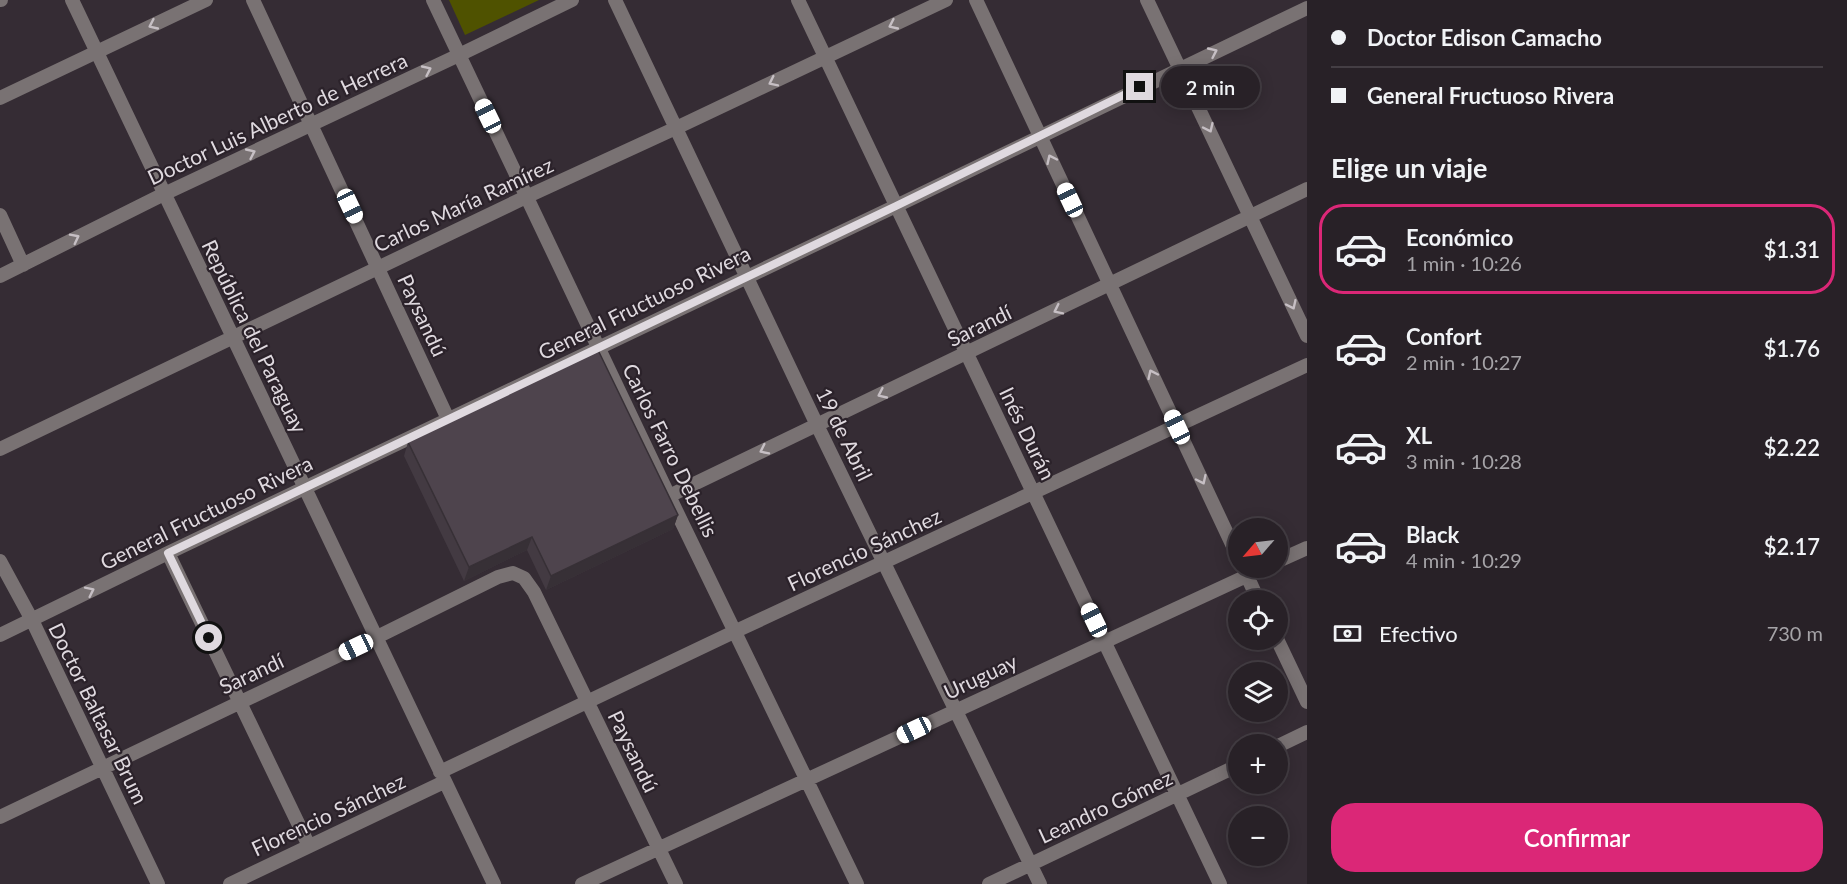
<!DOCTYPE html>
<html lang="es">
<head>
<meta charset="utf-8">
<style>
	body { margin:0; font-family:Lato,sans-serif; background:#30292f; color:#f1f3f6; height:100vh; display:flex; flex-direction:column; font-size:22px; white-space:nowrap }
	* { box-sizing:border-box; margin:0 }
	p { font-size:20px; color:#a5a3a7 }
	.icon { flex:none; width:33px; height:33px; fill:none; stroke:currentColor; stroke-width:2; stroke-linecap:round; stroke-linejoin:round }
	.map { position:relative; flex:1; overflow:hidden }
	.panel { display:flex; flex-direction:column; background:#282127; width:540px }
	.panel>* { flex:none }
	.hud { display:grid; align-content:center; height:132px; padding:0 24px; background:#282127 }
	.needle { width:39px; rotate:242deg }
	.tools { position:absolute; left:1228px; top:518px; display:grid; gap:12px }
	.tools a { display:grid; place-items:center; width:60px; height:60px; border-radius:50%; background:#282127; box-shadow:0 3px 15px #0003,0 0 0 2px #443e44; font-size:30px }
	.end { position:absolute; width:27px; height:27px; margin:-14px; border:8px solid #dfd9df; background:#111; box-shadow:0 0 0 3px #111 }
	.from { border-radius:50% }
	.bubble { position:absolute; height:42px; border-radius:21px; background:#282127; box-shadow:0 3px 15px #0003,0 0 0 2px #443e44; font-size:20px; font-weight:600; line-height:42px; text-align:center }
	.car { position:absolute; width:18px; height:36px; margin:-18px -9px; border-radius:8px; box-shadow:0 0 4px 2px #0007; background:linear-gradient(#fff 24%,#345 0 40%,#fff 0 76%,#345 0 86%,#fff 0) }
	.hud b { display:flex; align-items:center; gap:21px; height:57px; font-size:22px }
	.hud b+b { border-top:2px solid #443e44 }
	.hud i { width:15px; height:15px; background:#f1f3f6 }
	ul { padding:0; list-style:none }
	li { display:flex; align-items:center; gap:18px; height:90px; margin:0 12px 9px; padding:0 12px; border:3px solid transparent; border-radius:24px }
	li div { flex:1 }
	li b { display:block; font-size:22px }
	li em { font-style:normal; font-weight:600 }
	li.current { border-color:#db2777 }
	li>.icon { width:54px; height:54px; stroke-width:1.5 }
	h2 { padding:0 24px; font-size:27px; line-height:72px }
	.pay { display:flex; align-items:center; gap:15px; height:66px; padding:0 24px; font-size:22px }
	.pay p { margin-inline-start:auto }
	.primary-button { display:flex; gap:12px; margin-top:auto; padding:12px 24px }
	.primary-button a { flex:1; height:69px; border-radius:24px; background:#db2777; color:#fff; font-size:24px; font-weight:600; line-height:69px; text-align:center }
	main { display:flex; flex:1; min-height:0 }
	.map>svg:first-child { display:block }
	.green { fill:#4f5200 }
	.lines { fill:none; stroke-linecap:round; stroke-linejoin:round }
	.minor { stroke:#797273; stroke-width:14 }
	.wall { fill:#433a42 }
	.shaded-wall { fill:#373036 }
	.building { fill:#4e444d; stroke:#373036; stroke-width:1.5 }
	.oneway { stroke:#c6bfc4 }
	.route { stroke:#dfd9df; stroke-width:8 }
	.labels { text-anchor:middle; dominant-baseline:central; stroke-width:4.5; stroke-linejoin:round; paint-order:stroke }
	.street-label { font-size:21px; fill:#dfd9df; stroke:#2b222a }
</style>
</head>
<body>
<main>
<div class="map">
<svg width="1307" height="884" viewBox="0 0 1307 884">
	<rect width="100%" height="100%" fill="#352c34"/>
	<!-- green -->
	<path class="green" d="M 449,0 L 539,0 L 465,35 Z"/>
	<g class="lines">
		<!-- minor -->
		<path class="minor" d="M 0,0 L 1,0
			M 72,0 L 494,884
			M 253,0 L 448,419
			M 433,0 L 669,496 L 857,884
			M 615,0 L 817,425 L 1040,884
			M 798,0 L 1220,884
			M 976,0 L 1239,559
			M 1147,0 L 1307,336
			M 0,98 L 206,0
			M 0,215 L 23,265
			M 0,276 L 164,194 L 459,55 L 572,0
			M 0,449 L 526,197 L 676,128 L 946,0
			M 669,496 L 1307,189
			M 168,553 L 309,846
			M 0,561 L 32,620 L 158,884
			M 1278,561 L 1307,548
			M 1244,569 L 1258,600
			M 0,635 L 168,553 L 896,206 L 1307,8
			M 1277,639 L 1307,702
			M 1278,746 L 1307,732
			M 440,772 L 736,631 L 1307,365
			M 0,817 L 375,638 L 498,577 L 513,573 L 524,578 L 534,592 L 676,884
			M 230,884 L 444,782
			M 582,884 L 1266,567
			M 989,884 L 1239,765"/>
	</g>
	<!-- wall -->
	<path class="wall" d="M 408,442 L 678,515 L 673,529 L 546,590 L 527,550 L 464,581 L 404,456 Z"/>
	<!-- shaded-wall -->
	<path class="shaded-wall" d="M 678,515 L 673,529 L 546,590 L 551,576 Z
		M 532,537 L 527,550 L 464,581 L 469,567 Z"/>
	<!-- building -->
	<path class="building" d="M 598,350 L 678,515 L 551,576 L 532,537 L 469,567 L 408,442 Z"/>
	<!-- one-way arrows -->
	<defs><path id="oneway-chevron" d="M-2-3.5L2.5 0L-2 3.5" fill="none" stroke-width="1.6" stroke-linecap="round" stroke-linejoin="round" transform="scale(1.5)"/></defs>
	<g class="oneway">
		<use href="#oneway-chevron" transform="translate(153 25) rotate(155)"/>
		<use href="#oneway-chevron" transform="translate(893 25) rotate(155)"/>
		<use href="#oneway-chevron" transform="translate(1213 52) rotate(-25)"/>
		<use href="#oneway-chevron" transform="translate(427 70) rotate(-25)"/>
		<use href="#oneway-chevron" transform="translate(773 82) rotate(154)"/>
		<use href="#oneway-chevron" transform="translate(1209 128) rotate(65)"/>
		<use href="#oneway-chevron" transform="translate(251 153) rotate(-25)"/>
		<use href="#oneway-chevron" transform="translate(1051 159) rotate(-115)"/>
		<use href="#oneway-chevron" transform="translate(75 238) rotate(-27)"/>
		<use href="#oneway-chevron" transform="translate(1292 305) rotate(65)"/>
		<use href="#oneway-chevron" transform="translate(1058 310) rotate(154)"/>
		<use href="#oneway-chevron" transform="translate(1152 374) rotate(-115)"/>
		<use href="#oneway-chevron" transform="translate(882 394) rotate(155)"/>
		<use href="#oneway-chevron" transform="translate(764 450) rotate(154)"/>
		<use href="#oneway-chevron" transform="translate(1202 480) rotate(65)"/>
		<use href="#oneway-chevron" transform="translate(90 591) rotate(-26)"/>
	</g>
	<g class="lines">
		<!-- route -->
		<path class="route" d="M 209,638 L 168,553 L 896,206 L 1140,87"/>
	</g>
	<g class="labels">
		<!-- street labels -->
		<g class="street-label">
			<text transform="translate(277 118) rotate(-25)">Doctor Luis Alberto de Herrera</text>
			<text transform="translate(463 204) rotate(-25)">Carlos María Ramírez</text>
			<text transform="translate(644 302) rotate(-26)">General Fructuoso Rivera</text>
			<text transform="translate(423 315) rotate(65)">Paysandú</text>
			<text transform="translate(979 325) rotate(-26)">Sarandí</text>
			<text transform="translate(255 336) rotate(64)">República del Paraguay</text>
			<text transform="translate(1028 433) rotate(64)">Inés Durán</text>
			<text transform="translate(845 434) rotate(64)">19 de Abril</text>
			<text transform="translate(671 450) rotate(64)">Carlos Farro Debellis</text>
			<text transform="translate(206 512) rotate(-26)">General Fructuoso Rivera</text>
			<text transform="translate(864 549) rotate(-25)">Florencio Sánchez</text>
			<text transform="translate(251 673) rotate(-25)">Sarandí</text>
			<text transform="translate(980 676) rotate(-25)">Uruguay</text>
			<text transform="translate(99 713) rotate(64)">Doctor Baltasar Brum</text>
			<text transform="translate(634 751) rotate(64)">Paysandú</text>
			<text transform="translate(1105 806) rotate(-25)">Leandro Gómez</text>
			<text transform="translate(328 814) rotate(-25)">Florencio Sánchez</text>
		</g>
	</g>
</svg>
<div class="tools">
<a><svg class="needle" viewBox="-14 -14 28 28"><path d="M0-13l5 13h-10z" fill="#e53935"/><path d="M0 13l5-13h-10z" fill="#a5a3a7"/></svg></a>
<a><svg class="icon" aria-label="locate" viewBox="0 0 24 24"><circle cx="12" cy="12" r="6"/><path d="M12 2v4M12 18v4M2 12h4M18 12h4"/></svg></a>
<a><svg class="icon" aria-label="layers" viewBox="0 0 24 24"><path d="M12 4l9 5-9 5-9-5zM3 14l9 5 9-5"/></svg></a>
<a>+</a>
<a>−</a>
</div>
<i class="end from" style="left:209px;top:638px"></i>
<i class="end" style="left:1140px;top:87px"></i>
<div class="bubble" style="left:1161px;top:66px;width:99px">2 min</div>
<i class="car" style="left:488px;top:116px;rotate:334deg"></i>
<i class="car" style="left:1070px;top:200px;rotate:335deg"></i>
<i class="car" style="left:350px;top:206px;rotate:155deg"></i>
<i class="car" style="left:1177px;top:427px;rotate:335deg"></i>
<i class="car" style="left:1094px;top:620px;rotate:334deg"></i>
<i class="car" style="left:356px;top:647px;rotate:245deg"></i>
<i class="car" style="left:914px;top:730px;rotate:245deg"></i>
</div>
<section class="panel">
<div class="hud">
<b><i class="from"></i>Doctor Edison Camacho</b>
<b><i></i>General Fructuoso Rivera</b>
</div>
<h2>Elige un viaje</h2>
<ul>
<li class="current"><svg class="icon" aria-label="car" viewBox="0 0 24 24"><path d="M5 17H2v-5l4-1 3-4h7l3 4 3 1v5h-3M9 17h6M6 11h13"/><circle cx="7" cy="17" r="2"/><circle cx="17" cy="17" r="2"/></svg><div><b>Económico</b><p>1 min · 10:26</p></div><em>$1.31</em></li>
<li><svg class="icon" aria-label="car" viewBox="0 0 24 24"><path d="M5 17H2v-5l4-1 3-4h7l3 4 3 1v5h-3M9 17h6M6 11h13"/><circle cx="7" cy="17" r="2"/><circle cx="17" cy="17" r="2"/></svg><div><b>Confort</b><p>2 min · 10:27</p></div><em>$1.76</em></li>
<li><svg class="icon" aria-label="car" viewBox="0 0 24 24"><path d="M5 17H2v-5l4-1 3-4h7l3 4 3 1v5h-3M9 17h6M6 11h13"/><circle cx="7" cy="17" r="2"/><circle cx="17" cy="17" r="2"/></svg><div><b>XL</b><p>3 min · 10:28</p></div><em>$2.22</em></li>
<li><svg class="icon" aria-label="car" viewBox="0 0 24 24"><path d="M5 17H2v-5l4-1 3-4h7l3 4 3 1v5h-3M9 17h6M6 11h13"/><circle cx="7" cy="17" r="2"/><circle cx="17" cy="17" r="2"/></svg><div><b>Black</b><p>4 min · 10:29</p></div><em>$2.17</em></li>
</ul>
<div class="pay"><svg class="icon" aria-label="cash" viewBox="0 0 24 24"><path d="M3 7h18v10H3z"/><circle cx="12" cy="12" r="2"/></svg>Efectivo<p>730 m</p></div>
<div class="primary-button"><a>Confirmar</a></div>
</section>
</main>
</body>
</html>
